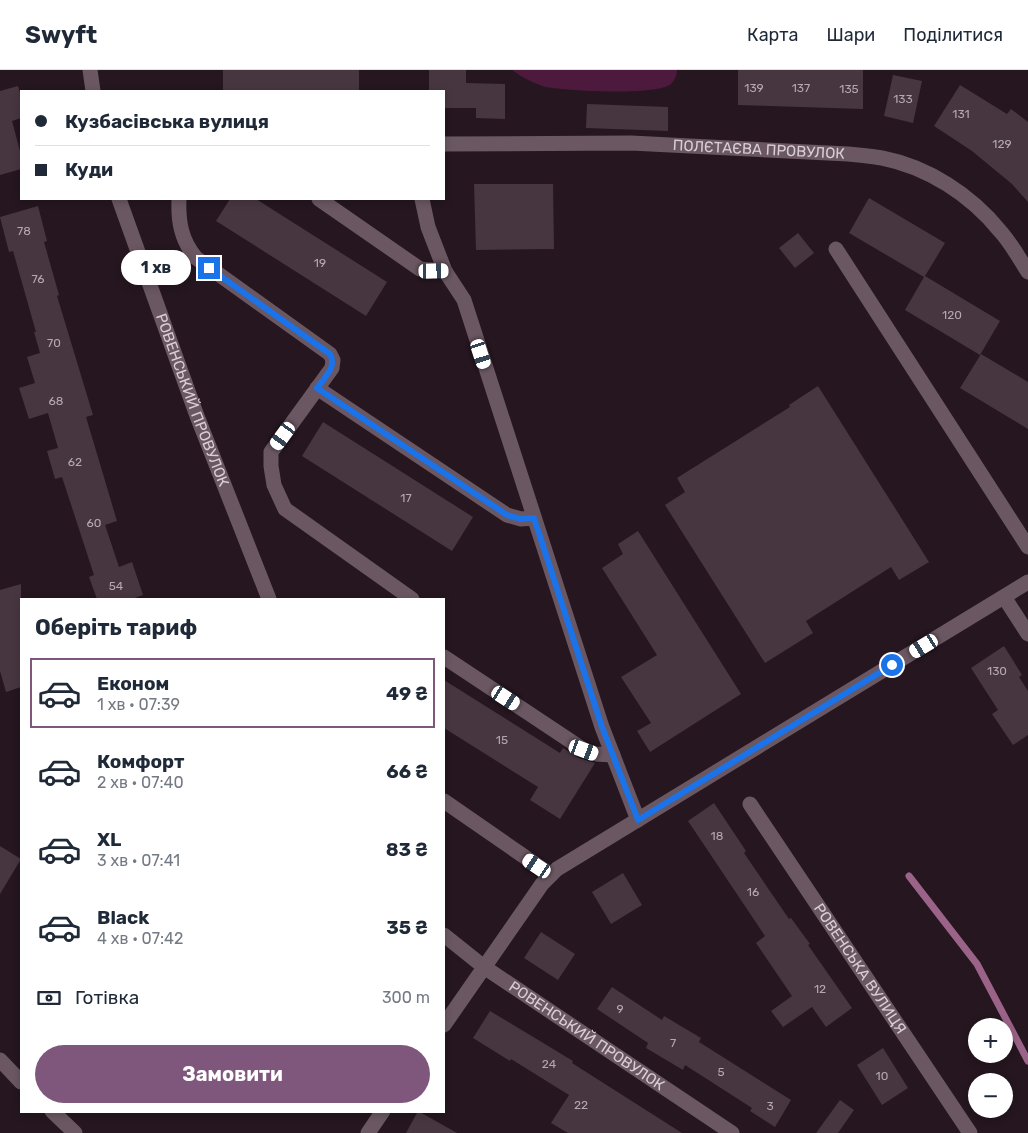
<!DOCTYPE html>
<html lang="uk">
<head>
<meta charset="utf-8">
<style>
	body { margin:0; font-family:Rubik,sans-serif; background:#f6f6f7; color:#1f2937; height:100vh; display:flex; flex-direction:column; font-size:19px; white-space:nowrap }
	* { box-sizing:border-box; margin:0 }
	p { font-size:16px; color:#747a83 }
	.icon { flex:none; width:28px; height:28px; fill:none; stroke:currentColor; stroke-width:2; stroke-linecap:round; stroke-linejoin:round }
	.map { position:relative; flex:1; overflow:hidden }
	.details { position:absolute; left:20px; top:528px; width:425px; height:515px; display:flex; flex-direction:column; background:#fff; border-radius:0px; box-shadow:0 2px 8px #0003 }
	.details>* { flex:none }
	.guide { position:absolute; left:20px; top:20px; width:425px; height:110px; border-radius:0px; box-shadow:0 2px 8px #0003; display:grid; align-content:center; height:110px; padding:0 15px; background:#fff }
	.controls { position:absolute; left:968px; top:948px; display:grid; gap:10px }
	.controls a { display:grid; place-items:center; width:45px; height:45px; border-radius:50%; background:#fff; box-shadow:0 2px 8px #0003; font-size:25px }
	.end { position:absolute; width:22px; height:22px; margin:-11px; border:6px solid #1a73e8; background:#fff; box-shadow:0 0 0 2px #fff }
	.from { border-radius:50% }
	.bubble { position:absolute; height:35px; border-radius:18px; background:#fff; box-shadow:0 2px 8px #0003; font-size:16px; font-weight:700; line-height:35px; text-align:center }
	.car { position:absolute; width:15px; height:30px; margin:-15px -8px; border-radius:6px; box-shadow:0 0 4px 1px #0007; background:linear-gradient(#fff 24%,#345 0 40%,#fff 0 76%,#345 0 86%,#fff 0) }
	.guide b { display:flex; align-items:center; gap:18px; height:48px; font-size:19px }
	.guide b+b { border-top:1px solid #e0e1e3 }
	.guide i { width:12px; height:12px; background:#1f2937 }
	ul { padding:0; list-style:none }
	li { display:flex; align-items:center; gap:15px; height:70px; margin:0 10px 8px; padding:0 5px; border:2px solid transparent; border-radius:0px }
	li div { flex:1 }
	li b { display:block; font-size:19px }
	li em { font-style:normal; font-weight:700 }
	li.active { border-color:#80577c }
	li>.icon { width:45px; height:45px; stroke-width:1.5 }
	h2 { padding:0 15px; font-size:22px; line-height:60px }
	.pay { display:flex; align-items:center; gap:12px; height:55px; padding:0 15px; font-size:19px }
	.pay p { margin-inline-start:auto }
	.cta { display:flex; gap:10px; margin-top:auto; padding:10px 15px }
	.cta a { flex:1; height:58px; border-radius:30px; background:#80577c; color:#fff; font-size:20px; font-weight:700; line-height:58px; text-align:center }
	header { display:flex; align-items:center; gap:30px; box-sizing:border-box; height:70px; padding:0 25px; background:#fff; border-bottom:1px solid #e0e1e3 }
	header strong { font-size:24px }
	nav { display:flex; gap:28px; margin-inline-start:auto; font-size:18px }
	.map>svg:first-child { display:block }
	.green { fill:#4d193c }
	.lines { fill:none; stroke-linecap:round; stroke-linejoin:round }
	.stream { stroke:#9a6387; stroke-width:7 }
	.building { fill:#473640 }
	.minor { stroke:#6a5762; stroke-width:15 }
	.route { stroke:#1a73e8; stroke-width:6 }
	.labels { text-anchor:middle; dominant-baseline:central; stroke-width:4; stroke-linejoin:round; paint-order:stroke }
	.number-label { font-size:12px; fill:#b4a8af }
	.street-label { font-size:15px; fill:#d8ced4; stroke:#25161f }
</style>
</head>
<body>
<header>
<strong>Swyft</strong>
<nav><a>Карта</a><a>Шари</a><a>Поділитися</a></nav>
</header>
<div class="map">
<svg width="1028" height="1063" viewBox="0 0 1028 1063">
	<rect width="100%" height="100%" fill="#25161f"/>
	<!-- green -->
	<path class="green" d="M 512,0 L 677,0 C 677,5 675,10 671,14 C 657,26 567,21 546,17 C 535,14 521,7 512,0 Z"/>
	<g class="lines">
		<!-- stream -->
		<path class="stream" d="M 909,806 L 977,894 L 1028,991"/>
	</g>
	<!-- building -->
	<path class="building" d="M 223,0 L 359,0 L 359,21 L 223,21 Z
		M 429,0 L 466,0 L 466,13 L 505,14 L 505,49 L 476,48 L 476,38 L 444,38 L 444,21 L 429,21 Z
		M 738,0 L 863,0 L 863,39 L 738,35 Z
		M 893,5 L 922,11 L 913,53 L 884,46 Z
		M 960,15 L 1007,44 L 1011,39 L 1028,52 L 1028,132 L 1012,114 L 972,81 L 934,56 Z
		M 18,16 L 21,27 L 21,48 L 12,51 L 21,85 L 21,99 L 0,105 L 0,21 Z
		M 587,34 L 668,37 L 668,61 L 586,58 Z
		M 474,114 L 553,114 L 554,179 L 476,180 Z
		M 869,128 L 945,173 L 925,206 L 1000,251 L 980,285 L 905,240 L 924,207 L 849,163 Z
		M 230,129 L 256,129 L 387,212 L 366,246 L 216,151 Z
		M 38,136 L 47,171 L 44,172 L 59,225 L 57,226 L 93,345 L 86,347 L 117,451 L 105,455 L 119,497 L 132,492 L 143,525 L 132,529 L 97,529 L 89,507 L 94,505 L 62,407 L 55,409 L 47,381 L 58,378 L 48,343 L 29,349 L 19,318 L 35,313 L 27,287 L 40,283 L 34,262 L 36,262 L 13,181 L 9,182 L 0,147 Z
		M 798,163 L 814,183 L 795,198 L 779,178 Z
		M 981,284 L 1028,312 L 1028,359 L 960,318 Z
		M 818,316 L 929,492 L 899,510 L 891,497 L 806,551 L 813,563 L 765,593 L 665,435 L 685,422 L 677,408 L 790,337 L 789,335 Z
		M 323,352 L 473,447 L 452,481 L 302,386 Z
		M 638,461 L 741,624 L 650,682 L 637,661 L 651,653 L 621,607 L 657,585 L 602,498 L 623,484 L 618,474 Z
		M 21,514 L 21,617 L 6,622 L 0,601 L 0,520 Z
		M 1004,576 L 1022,605 L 1019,607 L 1028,621 L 1028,665 L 1013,675 L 992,644 L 998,640 L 971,598 Z
		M 444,610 L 560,683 L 563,678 L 579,688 L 595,693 L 560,749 L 530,730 L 538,717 L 444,658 Z
		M 714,733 L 746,781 L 744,783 L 789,849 L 791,848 L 810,874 L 808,875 L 852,938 L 826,957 L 812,937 L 783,957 L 771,941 L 792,926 L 756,873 L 765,866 L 688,751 Z
		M 0,776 L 21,789 L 0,824 Z
		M 623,803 L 642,835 L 611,854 L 592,822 Z
		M 541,862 L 575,884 L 558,910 L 524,888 Z
		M 612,917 L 662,950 L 664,946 L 701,968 L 699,972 L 791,1030 L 775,1057 L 750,1041 L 752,1038 L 685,995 L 683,1000 L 646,978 L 648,973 L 597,939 Z
		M 490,941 L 573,991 L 572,993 L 682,1063 L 568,1063 L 551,1053 L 569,1025 L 511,989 L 510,991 L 473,968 Z
		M 883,978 L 908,1018 L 882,1035 L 857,995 Z
		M 840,1030 L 854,1040 L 838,1063 L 816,1063 Z
		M 418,1041 L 457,1063 L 406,1063 Z"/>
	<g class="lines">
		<!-- minor -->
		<g class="minor">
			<path d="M 90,0 L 93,21"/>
			<path id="s1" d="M 444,74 L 631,73 L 848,84 C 860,85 871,86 882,88 C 928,97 971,125 1000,161 C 1011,173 1019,188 1028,202"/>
			<path id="s2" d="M 119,129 L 197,346 L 269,529"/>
			<path d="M 179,129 C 178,151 181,170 196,188 L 330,284 L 333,290 L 332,298 L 271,382 L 271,396 L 274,415 L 285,439 L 412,529"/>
			<path d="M 319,129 L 420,199 L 445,201"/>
			<path d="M 422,129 L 428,157 L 445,201 L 464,230 L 602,657 L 638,750"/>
			<path d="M 836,179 L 1028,477"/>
			<path d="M 317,318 L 507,445 L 521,449 L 534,448"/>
			<path d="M 1004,527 L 1028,564"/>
			<path d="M 444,587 L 584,680 L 596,684 L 613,685"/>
			<path d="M 444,731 L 551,805"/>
			<path id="s3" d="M 750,734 L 970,1063"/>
			<path id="s4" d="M 444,865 L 484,897 L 732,1063"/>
			<path d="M 444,955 L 542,814 L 557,799 L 1028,512"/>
			<path d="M 0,990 L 21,1012"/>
			<path d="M 52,1041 L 75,1063"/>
			<path d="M 368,1063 L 383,1041"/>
		</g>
	</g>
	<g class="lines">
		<!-- route -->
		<path class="route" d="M 209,198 L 330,284 C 337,297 325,307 317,318 L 507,445 L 521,449 L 534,448 L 602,657 L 638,750 L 892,595"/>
	</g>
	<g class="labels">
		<!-- number labels -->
		<g class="number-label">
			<text x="754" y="18">139</text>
			<text x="801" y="18">137</text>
			<text x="849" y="19">135</text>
			<text x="903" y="29">133</text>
			<text x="961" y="44">131</text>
			<text x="1002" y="74">129</text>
			<text x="24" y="161">78</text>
			<text x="320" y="193">19</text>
			<text x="38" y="209">76</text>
			<text x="952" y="245">120</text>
			<text x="54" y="273">70</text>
			<text x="56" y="331">68</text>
			<text x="75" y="392">62</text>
			<text x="406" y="428">17</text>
			<text x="94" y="453">60</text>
			<text x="116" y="516">54</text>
			<text x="997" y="601">130</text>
			<text x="502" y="670">15</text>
			<text x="717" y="766">18</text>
			<text x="753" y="822">16</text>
			<text x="820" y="919">12</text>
			<text x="620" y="939">9</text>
			<text x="673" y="973">7</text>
			<text x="549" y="994">24</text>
			<text x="721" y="1002">5</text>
			<text x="882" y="1006">10</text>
			<text x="581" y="1035">22</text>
			<text x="770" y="1036">3</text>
		</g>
		<!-- street labels -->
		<g class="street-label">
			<text stroke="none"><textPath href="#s1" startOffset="315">ПОЛЄТАЄВА ПРОВУЛОК</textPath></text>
			<text stroke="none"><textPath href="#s2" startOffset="214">РОВЕНСЬКИЙ ПРОВУЛОК</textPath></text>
			<text stroke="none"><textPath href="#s3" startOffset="198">РОВЕНСЬКА ВУЛИЦЯ</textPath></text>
			<text stroke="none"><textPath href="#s4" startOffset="175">РОВЕНСЬКИЙ ПРОВУЛОК</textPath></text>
		</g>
	</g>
</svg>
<div class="controls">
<a>+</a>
<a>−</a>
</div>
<i class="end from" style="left:892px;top:595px"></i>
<i class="end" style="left:209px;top:198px"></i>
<div class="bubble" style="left:121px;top:180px;width:70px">1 хв</div>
<i class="car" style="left:434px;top:201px;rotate:89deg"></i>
<i class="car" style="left:481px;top:284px;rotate:162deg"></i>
<i class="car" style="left:283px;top:366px;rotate:216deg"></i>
<i class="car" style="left:924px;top:576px;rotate:239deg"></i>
<i class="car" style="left:506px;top:628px;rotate:123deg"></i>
<i class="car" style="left:584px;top:680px;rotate:110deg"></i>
<i class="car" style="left:537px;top:796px;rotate:304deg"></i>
<div class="guide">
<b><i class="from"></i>Кузбасівська вулиця</b>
<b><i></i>Куди</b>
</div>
<section class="details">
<h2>Оберіть тариф</h2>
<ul>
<li class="active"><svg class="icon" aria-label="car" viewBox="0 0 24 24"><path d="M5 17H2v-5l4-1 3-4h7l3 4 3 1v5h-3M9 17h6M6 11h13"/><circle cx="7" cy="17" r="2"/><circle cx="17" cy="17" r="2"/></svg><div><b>Економ</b><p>1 хв · 07:39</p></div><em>49 ₴</em></li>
<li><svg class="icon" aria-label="car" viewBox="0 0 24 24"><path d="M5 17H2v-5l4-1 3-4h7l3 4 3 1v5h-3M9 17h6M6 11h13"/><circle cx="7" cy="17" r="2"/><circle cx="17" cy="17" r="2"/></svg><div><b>Комфорт</b><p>2 хв · 07:40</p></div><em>66 ₴</em></li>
<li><svg class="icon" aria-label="car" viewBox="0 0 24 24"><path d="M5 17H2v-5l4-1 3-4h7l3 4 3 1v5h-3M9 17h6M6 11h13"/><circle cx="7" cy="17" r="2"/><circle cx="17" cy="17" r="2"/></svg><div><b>XL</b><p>3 хв · 07:41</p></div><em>83 ₴</em></li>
<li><svg class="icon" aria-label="car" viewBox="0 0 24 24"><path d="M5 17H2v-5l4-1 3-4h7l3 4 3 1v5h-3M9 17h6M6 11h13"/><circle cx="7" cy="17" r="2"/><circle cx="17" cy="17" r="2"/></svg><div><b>Black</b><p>4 хв · 07:42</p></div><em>35 ₴</em></li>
</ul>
<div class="pay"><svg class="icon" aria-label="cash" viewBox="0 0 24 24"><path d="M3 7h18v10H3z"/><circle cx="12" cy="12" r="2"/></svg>Готівка<p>300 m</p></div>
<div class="cta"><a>Замовити</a></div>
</section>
</div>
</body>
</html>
